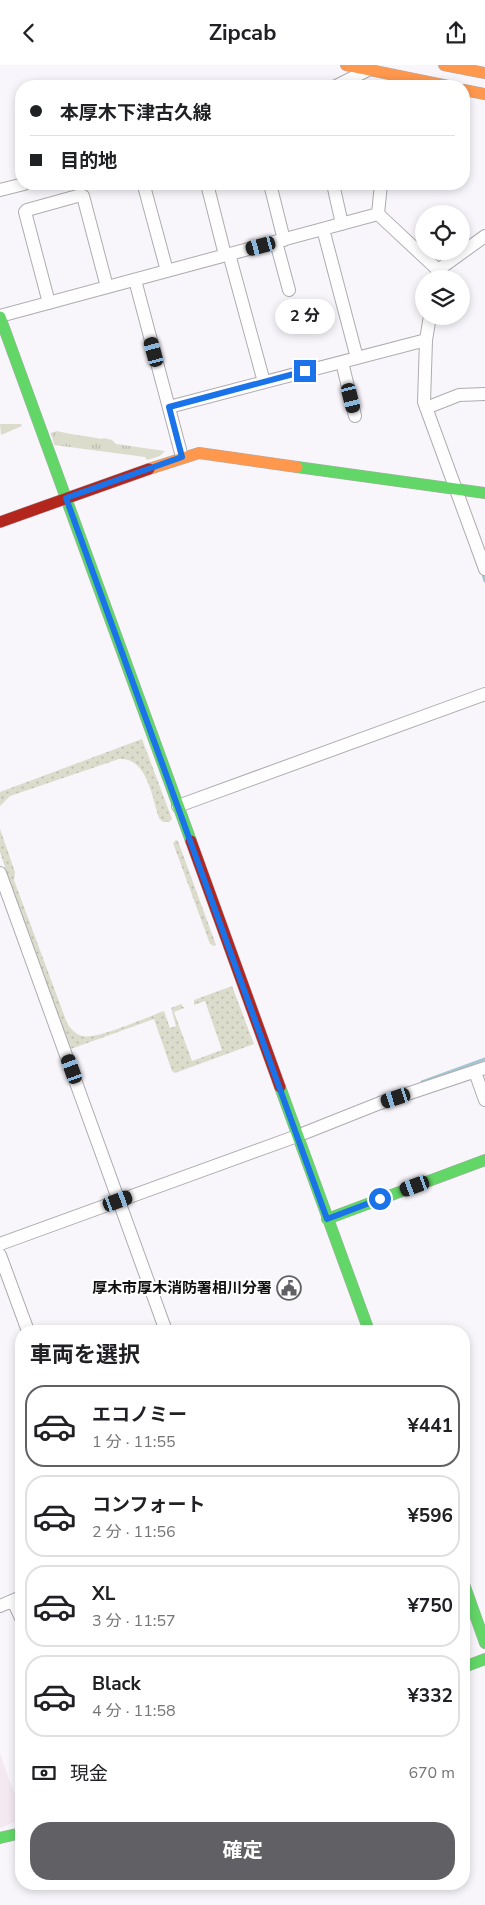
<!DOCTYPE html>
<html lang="ja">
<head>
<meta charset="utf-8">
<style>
	body { margin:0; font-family:"Nunito Sans","Noto Sans JP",sans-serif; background:#f6f6f6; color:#202124; height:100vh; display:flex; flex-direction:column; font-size:19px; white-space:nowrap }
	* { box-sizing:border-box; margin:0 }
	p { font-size:16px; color:#757577 }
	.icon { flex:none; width:28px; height:28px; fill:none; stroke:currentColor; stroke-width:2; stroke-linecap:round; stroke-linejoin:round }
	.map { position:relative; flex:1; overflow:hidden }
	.panel { position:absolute; left:15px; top:1260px; width:455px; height:565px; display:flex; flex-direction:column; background:#fff; border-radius:20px; box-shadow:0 2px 8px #0003 }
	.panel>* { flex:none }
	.top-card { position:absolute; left:15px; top:15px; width:455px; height:110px; border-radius:20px; box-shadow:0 2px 8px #0003; display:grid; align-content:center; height:110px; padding:0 15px; background:#fff }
	.fabs { position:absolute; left:415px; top:140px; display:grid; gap:10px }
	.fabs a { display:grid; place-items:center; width:55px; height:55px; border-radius:50%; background:#fff; box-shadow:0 2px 8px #0003; font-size:25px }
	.end { position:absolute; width:22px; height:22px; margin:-11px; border:6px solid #1a73e8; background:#fff; box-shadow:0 0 0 2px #fff }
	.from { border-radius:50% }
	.bubble { position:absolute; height:35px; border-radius:18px; background:#fff; box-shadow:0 2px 8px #0003; font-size:16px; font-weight:700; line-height:35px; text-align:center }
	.car { position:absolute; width:15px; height:30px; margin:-15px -8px; border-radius:6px; box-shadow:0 0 4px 1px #0007; background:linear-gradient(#222 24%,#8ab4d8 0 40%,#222 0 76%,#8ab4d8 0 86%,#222 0) }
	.top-card b { display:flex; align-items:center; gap:18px; height:48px; font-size:19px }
	.top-card b+b { border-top:1px solid #e0e0e0 }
	.top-card i { width:12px; height:12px; background:#202124 }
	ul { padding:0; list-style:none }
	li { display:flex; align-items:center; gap:15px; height:82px; margin:0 10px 8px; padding:0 5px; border:2px solid #e0e0e0; border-radius:20px }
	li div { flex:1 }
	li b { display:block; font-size:19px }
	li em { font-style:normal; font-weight:700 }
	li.active { border-color:#616064 }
	li>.icon { width:45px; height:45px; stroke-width:1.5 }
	h2 { padding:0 15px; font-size:22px; line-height:60px }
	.pay { display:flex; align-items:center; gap:12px; height:55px; padding:0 15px; font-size:19px }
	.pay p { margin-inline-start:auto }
	.action { display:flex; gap:10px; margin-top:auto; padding:10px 15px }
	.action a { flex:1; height:58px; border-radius:20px; background:#616064; color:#fff; font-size:20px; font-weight:700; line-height:58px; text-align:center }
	header { display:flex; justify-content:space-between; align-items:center; height:65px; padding:0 15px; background:#fff; font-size:22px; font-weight:700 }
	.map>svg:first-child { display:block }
	.education { fill:#f5e9f1 }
	.grass { fill:url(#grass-tufts) }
	.garden { fill:url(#garden-dots) }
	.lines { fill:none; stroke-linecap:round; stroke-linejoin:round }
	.stream { stroke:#a4c6d0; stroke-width:3 }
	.street-casing { stroke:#aeacb0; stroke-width:14 }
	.fast-casing { stroke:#aeacb0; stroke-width:12 }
	.slow-casing { stroke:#aeacb0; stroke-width:12 }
	.jam-casing { stroke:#aeacb0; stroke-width:12 }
	.street { stroke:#fefefe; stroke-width:12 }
	.fast { stroke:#63d668; stroke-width:11 }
	.slow { stroke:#ff974d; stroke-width:11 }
	.jam { stroke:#b3261e; stroke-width:11 }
	.route { stroke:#1a73e8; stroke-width:6 }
	.labels { text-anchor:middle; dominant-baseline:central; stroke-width:4; stroke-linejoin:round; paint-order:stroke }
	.poi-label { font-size:15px; font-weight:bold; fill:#101012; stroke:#fff; text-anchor:end }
</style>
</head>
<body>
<header><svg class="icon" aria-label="back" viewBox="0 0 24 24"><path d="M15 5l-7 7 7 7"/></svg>Zipcab<svg class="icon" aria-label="share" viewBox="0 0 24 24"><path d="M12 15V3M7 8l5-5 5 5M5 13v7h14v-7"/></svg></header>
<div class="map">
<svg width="485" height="1840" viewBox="0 0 485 1840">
	<defs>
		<pattern id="grass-tufts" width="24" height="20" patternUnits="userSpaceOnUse" patternTransform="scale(1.25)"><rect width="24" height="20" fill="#dbdccc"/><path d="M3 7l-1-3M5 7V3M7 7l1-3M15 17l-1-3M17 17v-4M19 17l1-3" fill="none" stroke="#bbbcae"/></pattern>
		<pattern id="garden-dots" width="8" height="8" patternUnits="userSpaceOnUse" patternTransform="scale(1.25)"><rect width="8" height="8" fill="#dbdccc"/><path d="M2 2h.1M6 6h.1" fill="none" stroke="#bbbcae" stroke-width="1.8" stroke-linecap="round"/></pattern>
	</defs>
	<rect width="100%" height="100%" fill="#f8f6fb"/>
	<!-- education -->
	<path class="education" d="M 0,1689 L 21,1747 L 21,1755 L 0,1763 Z"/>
	<!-- grass -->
	<path class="grass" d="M 0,359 L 21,359 L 22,361 L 1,370 Z
		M 57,366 C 72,370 87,371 102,374 L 104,373 L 112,375 L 116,379 L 165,386 L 160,391 L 147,395 L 145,392 L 54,380 L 51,368 Z"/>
	<!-- garden -->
	<path class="garden" d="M 142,674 L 172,754 L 169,757 L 163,757 L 159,753 C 152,732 147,692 119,694 L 10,731 L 0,741 L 0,727 Z
		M 0,764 L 15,807 L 14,815 L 67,958 C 71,964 75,969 82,971 C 97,975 147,952 164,946 L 170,963 L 176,961 L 171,943 L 181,939 L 184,943 L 174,947 L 192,996 L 222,985 L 205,936 L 194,940 L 194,935 L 232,921 L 254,979 L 175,1008 L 172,1006 L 154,954 L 68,985 L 3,803 L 5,802 L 0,787 Z
		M 176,775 L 178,776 L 216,880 L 214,881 L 210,879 L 173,778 Z"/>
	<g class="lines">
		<!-- stream -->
		<path class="stream" d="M 482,506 L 485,516
			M 422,1017 L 485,994"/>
		<!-- street casing -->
		<g class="street-casing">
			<path id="street" d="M 336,21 L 368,5
				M 145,119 L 144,121 L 167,206
				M 207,119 L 225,190
				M 270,119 L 284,175
				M 333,119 L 342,159
				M 0,125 L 24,119
				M 378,149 L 438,205
				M 378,149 L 381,119
				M 323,164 L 357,293
				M 276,177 L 289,225
				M 229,189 L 264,317
				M 436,214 L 438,205 L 485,171
				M 135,215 L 182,392
				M 49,238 L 25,147 L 27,145 L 81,130 L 83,131 L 107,222
				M 0,251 L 378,149
				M 430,251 L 426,275 L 424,337 L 485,504
				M 342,297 L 355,351
				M 169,342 L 426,275
				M 426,343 L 459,330 L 485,329
				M 178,741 L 485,629
				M 0,808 L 166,1266
				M 475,1007 L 485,1035
				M 0,1179 L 297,1071 L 380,1038 L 485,1003
				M 0,1190 L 28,1266
				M 13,1536 L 21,1553
				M 0,1541 L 21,1532"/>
		</g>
		<!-- fast casing -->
		<g class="fast-casing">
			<path id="fast" d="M 0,252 L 191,776
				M 297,402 L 485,428
				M 280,1022 L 369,1266
				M 327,1154 L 485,1095
				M 464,1519 L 485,1578
				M 464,1602 L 485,1594
				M 0,1773 L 21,1768"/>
		</g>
		<!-- slow casing -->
		<g class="slow-casing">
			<path id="slow" d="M 346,0 L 448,21
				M 444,0 L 485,8
				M 464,25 L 485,29
				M 149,404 L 199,388 L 297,402"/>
		</g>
		<!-- jam casing -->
		<g class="jam-casing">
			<path id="jam" d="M 0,457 L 149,404
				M 191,776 L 280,1022"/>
		</g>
		<!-- street -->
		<use href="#street" class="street"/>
		<!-- fast -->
		<use href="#fast" class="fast"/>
		<!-- slow -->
		<use href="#slow" class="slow"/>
		<!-- jam -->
		<use href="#jam" class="jam"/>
	</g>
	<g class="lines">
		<!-- route -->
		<path class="route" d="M 305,306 L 169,342 L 182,392 L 66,433 L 327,1154 L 380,1134"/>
	</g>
	<!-- icons -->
	<defs>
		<g id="civic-ring" transform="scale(1.25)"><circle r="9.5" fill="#fff" stroke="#616064" stroke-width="1.5"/><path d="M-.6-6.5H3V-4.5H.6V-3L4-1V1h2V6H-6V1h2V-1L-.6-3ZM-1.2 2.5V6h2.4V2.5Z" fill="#616064"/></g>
	</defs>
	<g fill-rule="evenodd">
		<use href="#civic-ring" x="289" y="1223"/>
	</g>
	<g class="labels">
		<!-- poi labels -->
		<g class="poi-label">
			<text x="272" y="1223">厚木市厚木消防署相川分署</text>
		</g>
	</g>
</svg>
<div class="fabs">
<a><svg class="icon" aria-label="locate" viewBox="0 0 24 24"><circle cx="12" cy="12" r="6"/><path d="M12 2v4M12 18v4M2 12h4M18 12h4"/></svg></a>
<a><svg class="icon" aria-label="layers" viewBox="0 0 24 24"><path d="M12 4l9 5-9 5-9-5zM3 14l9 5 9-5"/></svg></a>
</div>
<i class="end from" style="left:380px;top:1134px"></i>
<i class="end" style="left:305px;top:306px"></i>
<div class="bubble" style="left:275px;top:234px;width:60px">2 分</div>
<i class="car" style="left:261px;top:181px;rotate:255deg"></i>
<i class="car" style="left:154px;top:287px;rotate:345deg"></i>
<i class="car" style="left:351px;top:333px;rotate:166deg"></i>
<i class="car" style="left:72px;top:1004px;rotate:340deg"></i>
<i class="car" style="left:396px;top:1033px;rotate:252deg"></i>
<i class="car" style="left:415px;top:1121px;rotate:250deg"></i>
<i class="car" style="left:118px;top:1136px;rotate:70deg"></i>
<div class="top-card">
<b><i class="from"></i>本厚木下津古久線</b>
<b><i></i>目的地</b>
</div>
<section class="panel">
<h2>車両を選択</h2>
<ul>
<li class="active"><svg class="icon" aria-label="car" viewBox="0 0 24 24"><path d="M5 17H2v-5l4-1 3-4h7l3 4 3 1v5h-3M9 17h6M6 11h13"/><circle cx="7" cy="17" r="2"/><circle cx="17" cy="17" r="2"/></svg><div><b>エコノミー</b><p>1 分 · 11:55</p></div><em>¥441</em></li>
<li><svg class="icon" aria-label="car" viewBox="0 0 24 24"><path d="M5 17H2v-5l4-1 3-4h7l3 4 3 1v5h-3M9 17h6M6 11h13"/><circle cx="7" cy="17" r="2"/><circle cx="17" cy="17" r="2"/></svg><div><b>コンフォート</b><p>2 分 · 11:56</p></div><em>¥596</em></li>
<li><svg class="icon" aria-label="car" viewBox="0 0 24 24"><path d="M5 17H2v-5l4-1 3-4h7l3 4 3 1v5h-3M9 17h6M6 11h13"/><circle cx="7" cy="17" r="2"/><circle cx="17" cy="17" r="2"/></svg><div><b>XL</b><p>3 分 · 11:57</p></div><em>¥750</em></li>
<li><svg class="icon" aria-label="car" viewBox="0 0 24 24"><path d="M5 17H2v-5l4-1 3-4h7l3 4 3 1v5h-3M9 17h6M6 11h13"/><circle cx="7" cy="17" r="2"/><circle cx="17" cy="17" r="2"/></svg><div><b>Black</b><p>4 分 · 11:58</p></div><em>¥332</em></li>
</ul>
<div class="pay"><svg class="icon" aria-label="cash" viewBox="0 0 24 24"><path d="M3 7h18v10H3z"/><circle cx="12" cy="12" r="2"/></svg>現金<p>670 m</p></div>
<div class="action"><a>確定</a></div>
</section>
</div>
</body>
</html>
